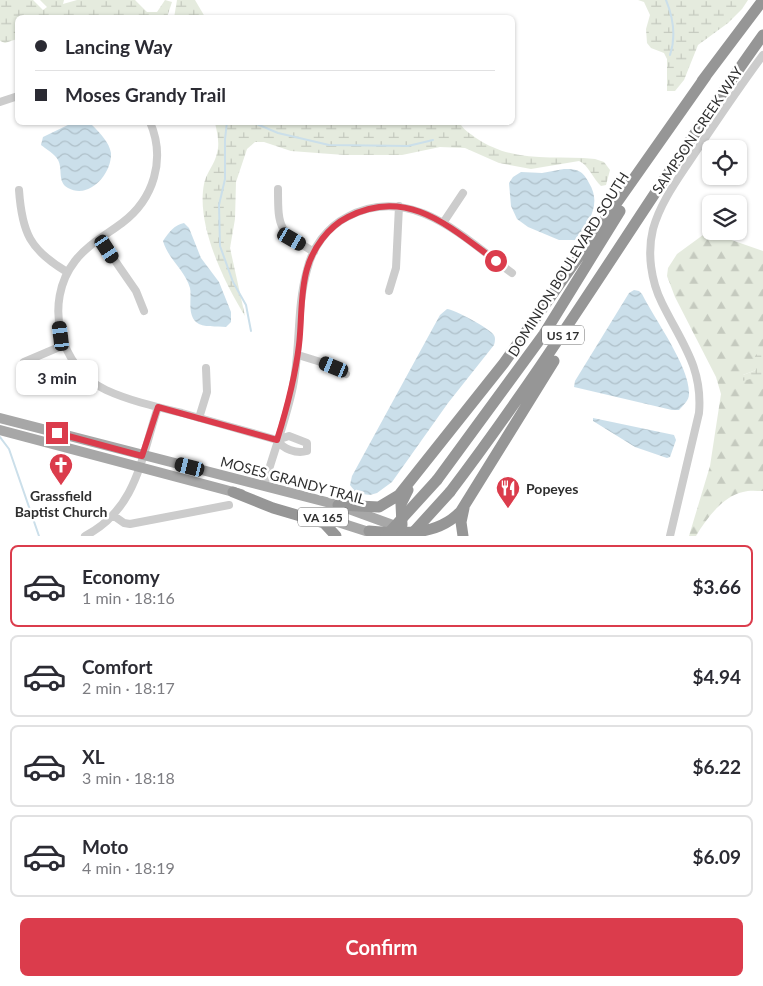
<!DOCTYPE html>
<html lang="en">
<head>
<meta charset="utf-8">
<style>
	body { margin:0; font-family:Lato,sans-serif; background:#f2f2f3; color:#2b2b33; height:100vh; display:flex; flex-direction:column; font-size:19px; white-space:nowrap }
	* { box-sizing:border-box; margin:0 }
	p { font-size:16px; color:#7c7c81 }
	.icon { flex:none; width:28px; height:28px; fill:none; stroke:currentColor; stroke-width:2; stroke-linecap:round; stroke-linejoin:round }
	.map { position:relative; height:536px; overflow:hidden }
	.panel { display:flex; flex-direction:column; background:#fff; flex:1 }
	.panel>* { flex:none }
	.banner { position:absolute; left:15px; top:15px; width:500px; height:110px; border-radius:8px; box-shadow:0 1px 4px #0004; display:grid; align-content:center; height:110px; padding:0 20px; background:#fff }
	.controls { position:absolute; left:702px; top:140px; display:grid; gap:10px }
	.controls a { display:grid; place-items:center; width:45px; height:45px; border-radius:8px; background:#fff; box-shadow:0 1px 4px #0004; font-size:25px }
	.end { position:absolute; width:22px; height:22px; margin:-11px; border:6px solid #db3c4c; background:#fff; box-shadow:0 0 0 2px #fff }
	.from { border-radius:50% }
	.bubble { position:absolute; height:35px; border-radius:8px; background:#fff; box-shadow:0 1px 4px #0004; font-size:16px; font-weight:700; line-height:35px; text-align:center }
	.car { position:absolute; width:15px; height:30px; margin:-15px -8px; border-radius:6px; box-shadow:0 0 4px 1px #0007; background:linear-gradient(#222 24%,#8ab4d8 0 40%,#222 0 76%,#8ab4d8 0 86%,#222 0) }
	.banner b { display:flex; align-items:center; gap:18px; height:48px; font-size:19px }
	.banner b+b { border-top:1px solid #e1e1e2 }
	.banner i { width:12px; height:12px; background:#2b2b33 }
	ul { padding:9px 0 0; list-style:none }
	li { display:flex; align-items:center; gap:15px; height:82px; margin:0 10px 8px; padding:0 10px; border:2px solid #e1e1e2; border-radius:8px }
	li div { flex:1 }
	li b { display:block; font-size:19px }
	li em { font-style:normal; font-weight:700 }
	li.selected { border-color:#db3c4c }
	li>.icon { width:45px; height:45px; stroke-width:1.5 }
	.primary-button { display:flex; gap:10px; margin-top:auto; padding:10px 20px }
	.primary-button a { flex:1; height:58px; border-radius:8px; background:#db3c4c; color:#fff; font-size:20px; font-weight:700; line-height:58px; text-align:center }
	.map>svg:first-child { display:block }
	.forest { fill:url(#forest-firs) }
	.wetland { fill:url(#wetland-marsh) }
	.water { fill:url(#water-waves) }
	.lines { fill:none; stroke-linecap:round; stroke-linejoin:round }
	.stream { stroke:#cbdfea; stroke-width:2 }
	.minor { stroke:#ccc; stroke-width:8 }
	.major { stroke:#a7a7a7; stroke-width:10 }
	.highway { stroke:#969696; stroke-width:11 }
	.highway-bridge { stroke:#969696; stroke-width:11 }
	.route { stroke:#db3c4c; stroke-width:6 }
	.labels { text-anchor:middle; dominant-baseline:central; stroke-width:5; stroke-linejoin:round; paint-order:stroke }
	.shield { fill:#fff; stroke:#6d6d6d; stroke-width:1 }
	.shield-label { font-size:12px; font-weight:bold; fill:#2f2f2f }
	.street-label { font-size:14px; fill:#2f2f2f; stroke:#fff }
	.poi-label { font-size:14px; font-weight:bold; fill:#2f2f2f; stroke:#fff; text-anchor:start }
</style>
</head>
<body>
<div class="map">
<svg width="763" height="536" viewBox="0 0 763 536">
	<defs>
		<pattern id="forest-firs" width="22" height="20" patternUnits="userSpaceOnUse" patternTransform="scale(1.25)"><rect width="22" height="20" fill="#e5ebde"/><path d="M5 1l3.5 6h-7zM16 11l3.5 6h-7z" fill="#c5cabf"/></pattern>
		<pattern id="wetland-marsh" width="20" height="14" patternUnits="userSpaceOnUse" patternTransform="scale(1.25)"><rect width="20" height="14" fill="#e5ebde"/><path d="M1 5h8M5 5V1M11 12h8M15 12V8" fill="none" stroke="#c5cabf"/></pattern>
		<pattern id="water-waves" width="16" height="10" patternUnits="userSpaceOnUse" patternTransform="scale(1.25)"><rect width="16" height="10" fill="#cbdfea"/><path d="M0 5q4-4 8 0t8 0" fill="none" stroke="#afc0c9"/></pattern>
	</defs>
	<rect width="100%" height="100%" fill="#fff"/>
	<!-- forest -->
	<path class="forest" d="M 703,235 L 720,236 L 763,251 L 763,352 L 759,352 L 756,370 L 743,375 L 763,376 L 763,491 C 757,491 749,490 743,492 C 723,496 706,519 696,536 L 689,536 L 710,466 L 721,394 L 716,377 L 675,297 L 667,276 L 668,268 L 677,254 Z"/>
	<!-- wetland -->
	<path class="wetland" d="M 0,0 L 33,0 L 43,10 L 47,7 L 40,0 L 64,0 L 63,4 L 77,0 L 135,0 L 147,12 L 157,12 L 165,0 L 172,2 L 167,17 C 154,17 127,14 117,18 L 18,18 L 17,39 L 5,43 L 0,41 Z
		M 177,0 L 195,0 L 205,17 L 174,18 Z
		M 638,0 L 748,0 L 742,9 L 728,23 L 698,45 L 684,80 L 675,91 L 667,91 L 667,59 L 664,53 L 651,48 L 647,43 L 646,29 L 650,15 L 644,2 Z
		M 215,123 L 460,123 C 463,130 470,133 476,138 C 515,164 551,155 595,159 L 604,162 L 610,170 L 606,185 L 601,186 C 593,179 588,164 579,161 L 531,169 L 499,163 L 465,148 L 440,147 L 402,155 L 344,155 L 291,151 L 264,142 L 255,142 L 247,149 L 236,182 L 235,219 L 230,248 L 245,316 C 224,282 196,225 204,184 C 206,173 215,164 217,153 C 220,143 217,132 215,123 Z
		M 759,352 L 763,352 L 763,376 L 742,381 L 743,375 L 756,370 L 755,356 Z"/>
	<!-- water -->
	<path class="water" d="M 72,123 L 92,125 C 100,133 109,142 111,153 C 112,174 89,200 68,188 C 57,182 63,169 58,160 C 55,154 46,149 41,145 L 43,137 Z
		M 564,169 C 578,169 583,171 589,183 C 602,204 589,223 575,240 L 559,240 L 528,227 L 517,219 L 511,206 L 509,183 L 513,177 L 521,172 L 542,173 Z
		M 184,223 L 189,228 L 201,258 L 219,282 L 231,312 L 231,322 L 226,327 C 217,326 203,328 196,322 C 187,314 192,297 190,288 C 185,270 168,259 163,241 C 169,232 174,225 184,223 Z
		M 634,290 L 639,291 L 642,294 C 655,320 690,367 689,394 C 689,401 683,405 679,410 L 672,410 L 574,387 L 575,381 L 629,293 Z
		M 447,309 C 455,310 487,327 493,334 C 496,337 495,341 494,345 L 448,403 L 392,482 L 377,493 L 370,495 L 356,493 L 350,485 L 352,476 L 440,315 Z
		M 593,418 L 674,435 L 676,440 L 670,457 L 667,458 L 635,447 L 593,421 Z"/>
	<g class="lines">
		<!-- stream -->
		<path class="stream" d="M 666,0 C 673,17 676,37 670,55
			M 227,122 L 225,139 L 225,179 L 219,205 L 220,246 L 233,282 L 246,305 L 251,331
			M 252,122 L 278,133 L 329,145 L 408,146 L 433,140
			M 0,437 L 9,449 L 39,536"/>
		<!-- minor -->
		<path class="minor" d="M 0,102 L 18,96
			M 150,122 C 166,159 154,199 122,223 C 106,235 87,245 75,261 C 43,302 59,368 106,390 C 130,401 157,407 182,413 C 214,422 245,431 277,440
			M 278,189 C 278,230 279,231 314,252
			M 19,190 C 22,233 30,250 67,272
			M 443,223 L 463,193
			M 100,239 L 136,291 L 144,311
			M 389,291 L 396,268 L 399,206
			M 298,355 L 324,363 L 346,374
			M 24,362 L 64,345
			M 199,418 L 207,392 L 206,368
			M 289,436 L 307,443 L 307,451 C 296,454 283,449 277,440 Z
			M 264,486 C 273,454 285,423 292,391 C 301,351 296,309 307,270 C 312,248 327,227 347,217 C 411,183 463,237 512,273
			M 114,516 L 124,523 L 130,524 L 229,505
			M 85,536 C 137,509 141,458 158,407
			M 670,536 L 699,413 C 703,367 681,342 662,303 C 651,281 647,253 653,229 C 660,204 675,183 689,162 C 713,126 737,90 763,55"/>
		<!-- major -->
		<path class="major" d="M 0,418 L 338,505 L 401,528
			M 0,430 L 241,494
			M 313,514 L 375,534"/>
		<!-- highway -->
		<path class="highway" d="M 702,81 L 763,0
			M 437,480 L 544,334 L 620,211
			M 233,492 L 273,508 L 324,523 L 336,536
			M 450,492 C 562,345 655,185 763,35
			M 338,505 L 379,507 L 399,495 L 504,363 L 706,76
			M 402,525 L 401,504 L 408,490
			M 369,531 C 403,534 438,536 461,511 L 554,361
			M 463,536 L 461,522 L 464,508"/>
		<!-- highway-bridge -->
		<path class="highway-bridge" d="M 386,536 L 437,480
			M 410,536 L 450,492"/>
	</g>
	<g class="lines">
		<!-- route -->
		<path class="route" d="M 57,433 L 142,456 L 158,407 L 277,440 C 287,408 295,378 299,345 C 302,320 300,293 307,269 C 313,248 328,227 348,217 C 407,186 450,227 496,261"/>
	</g>
	<!-- icons -->
	<defs>
		<g id="church-pin" transform="scale(1.25)"><path d="M0 17L-7.5 6A9.5 9.5 0 1 1 7.5 6Z" fill="#db3c4c" stroke="#fff"/><path d="M-1.2-6h2.4v3.5h3.3v2.4h-3.3V6h-2.4V-.1h-3.3v-2.4h3.3Z" fill="#fff"/></g>
		<g id="restaurant-pin" transform="scale(1.25)"><path d="M0 17L-7.5 6A9.5 9.5 0 1 1 7.5 6Z" fill="#db3c4c" stroke="#fff"/><path d="M-5-6h1v4h1v-4h1v4h1v-4h1v5L-1.5 .5V6h-2V.5L-5-1ZM5-6V6H3V1.5H1.5Q1.5-4 5-6Z" fill="#fff"/></g>
	</defs>
	<g fill-rule="evenodd">
		<use href="#church-pin" x="61" y="465"/>
		<use href="#restaurant-pin" x="508" y="488"/>
	</g>
	<g class="labels">
		<!-- shield labels -->
		<g class="shield">
			<rect x="542" y="325.5" width="42" height="19" rx="4"/>
			<rect x="298" y="507.5" width="50" height="19" rx="4"/>
		</g>
		<g class="shield-label">
			<text x="563" y="335">US 17</text>
			<text x="323" y="517">VA 165</text>
		</g>
		<!-- street labels -->
		<g class="street-label">
			<text transform="translate(697 130) rotate(-56)">SAMPSON CREEK WAY</text>
			<text transform="translate(568 264) rotate(-58)">DOMINION BOULEVARD SOUTH</text>
			<text transform="translate(293 480) rotate(15)">MOSES GRANDY TRAIL</text>
		</g>
		<!-- poi labels -->
		<g class="poi-label">
			<text x="526" y="488">Popeyes</text>
			<text x="61" y="495" text-anchor="middle">Grassfield<tspan x="61" dy="16">Baptist Church</tspan></text>
		</g>
	</g>
</svg>
<div class="controls">
<a><svg class="icon" aria-label="locate" viewBox="0 0 24 24"><circle cx="12" cy="12" r="6"/><path d="M12 2v4M12 18v4M2 12h4M18 12h4"/></svg></a>
<a><svg class="icon" aria-label="layers" viewBox="0 0 24 24"><path d="M12 4l9 5-9 5-9-5zM3 14l9 5 9-5"/></svg></a>
</div>
<i class="end from" style="left:496px;top:261px"></i>
<i class="end" style="left:57px;top:433px"></i>
<div class="bubble" style="left:16px;top:360px;width:82px">3 min</div>
<i class="car" style="left:292px;top:239px;rotate:120deg"></i>
<i class="car" style="left:107px;top:249px;rotate:147deg"></i>
<i class="car" style="left:61px;top:336px;rotate:353deg"></i>
<i class="car" style="left:334px;top:367px;rotate:292deg"></i>
<i class="car" style="left:190px;top:467px;rotate:284deg"></i>
<div class="banner">
<b><i class="from"></i>Lancing Way</b>
<b><i></i>Moses Grandy Trail</b>
</div>
</div>
<section class="panel">
<ul>
<li class="selected"><svg class="icon" aria-label="car" viewBox="0 0 24 24"><path d="M5 17H2v-5l4-1 3-4h7l3 4 3 1v5h-3M9 17h6M6 11h13"/><circle cx="7" cy="17" r="2"/><circle cx="17" cy="17" r="2"/></svg><div><b>Economy</b><p>1 min · 18:16</p></div><em>$3.66</em></li>
<li><svg class="icon" aria-label="car" viewBox="0 0 24 24"><path d="M5 17H2v-5l4-1 3-4h7l3 4 3 1v5h-3M9 17h6M6 11h13"/><circle cx="7" cy="17" r="2"/><circle cx="17" cy="17" r="2"/></svg><div><b>Comfort</b><p>2 min · 18:17</p></div><em>$4.94</em></li>
<li><svg class="icon" aria-label="car" viewBox="0 0 24 24"><path d="M5 17H2v-5l4-1 3-4h7l3 4 3 1v5h-3M9 17h6M6 11h13"/><circle cx="7" cy="17" r="2"/><circle cx="17" cy="17" r="2"/></svg><div><b>XL</b><p>3 min · 18:18</p></div><em>$6.22</em></li>
<li><svg class="icon" aria-label="car" viewBox="0 0 24 24"><path d="M5 17H2v-5l4-1 3-4h7l3 4 3 1v5h-3M9 17h6M6 11h13"/><circle cx="7" cy="17" r="2"/><circle cx="17" cy="17" r="2"/></svg><div><b>Moto</b><p>4 min · 18:19</p></div><em>$6.09</em></li>
</ul>
<div class="primary-button"><a>Confirm</a></div>
</section>
</body>
</html>
